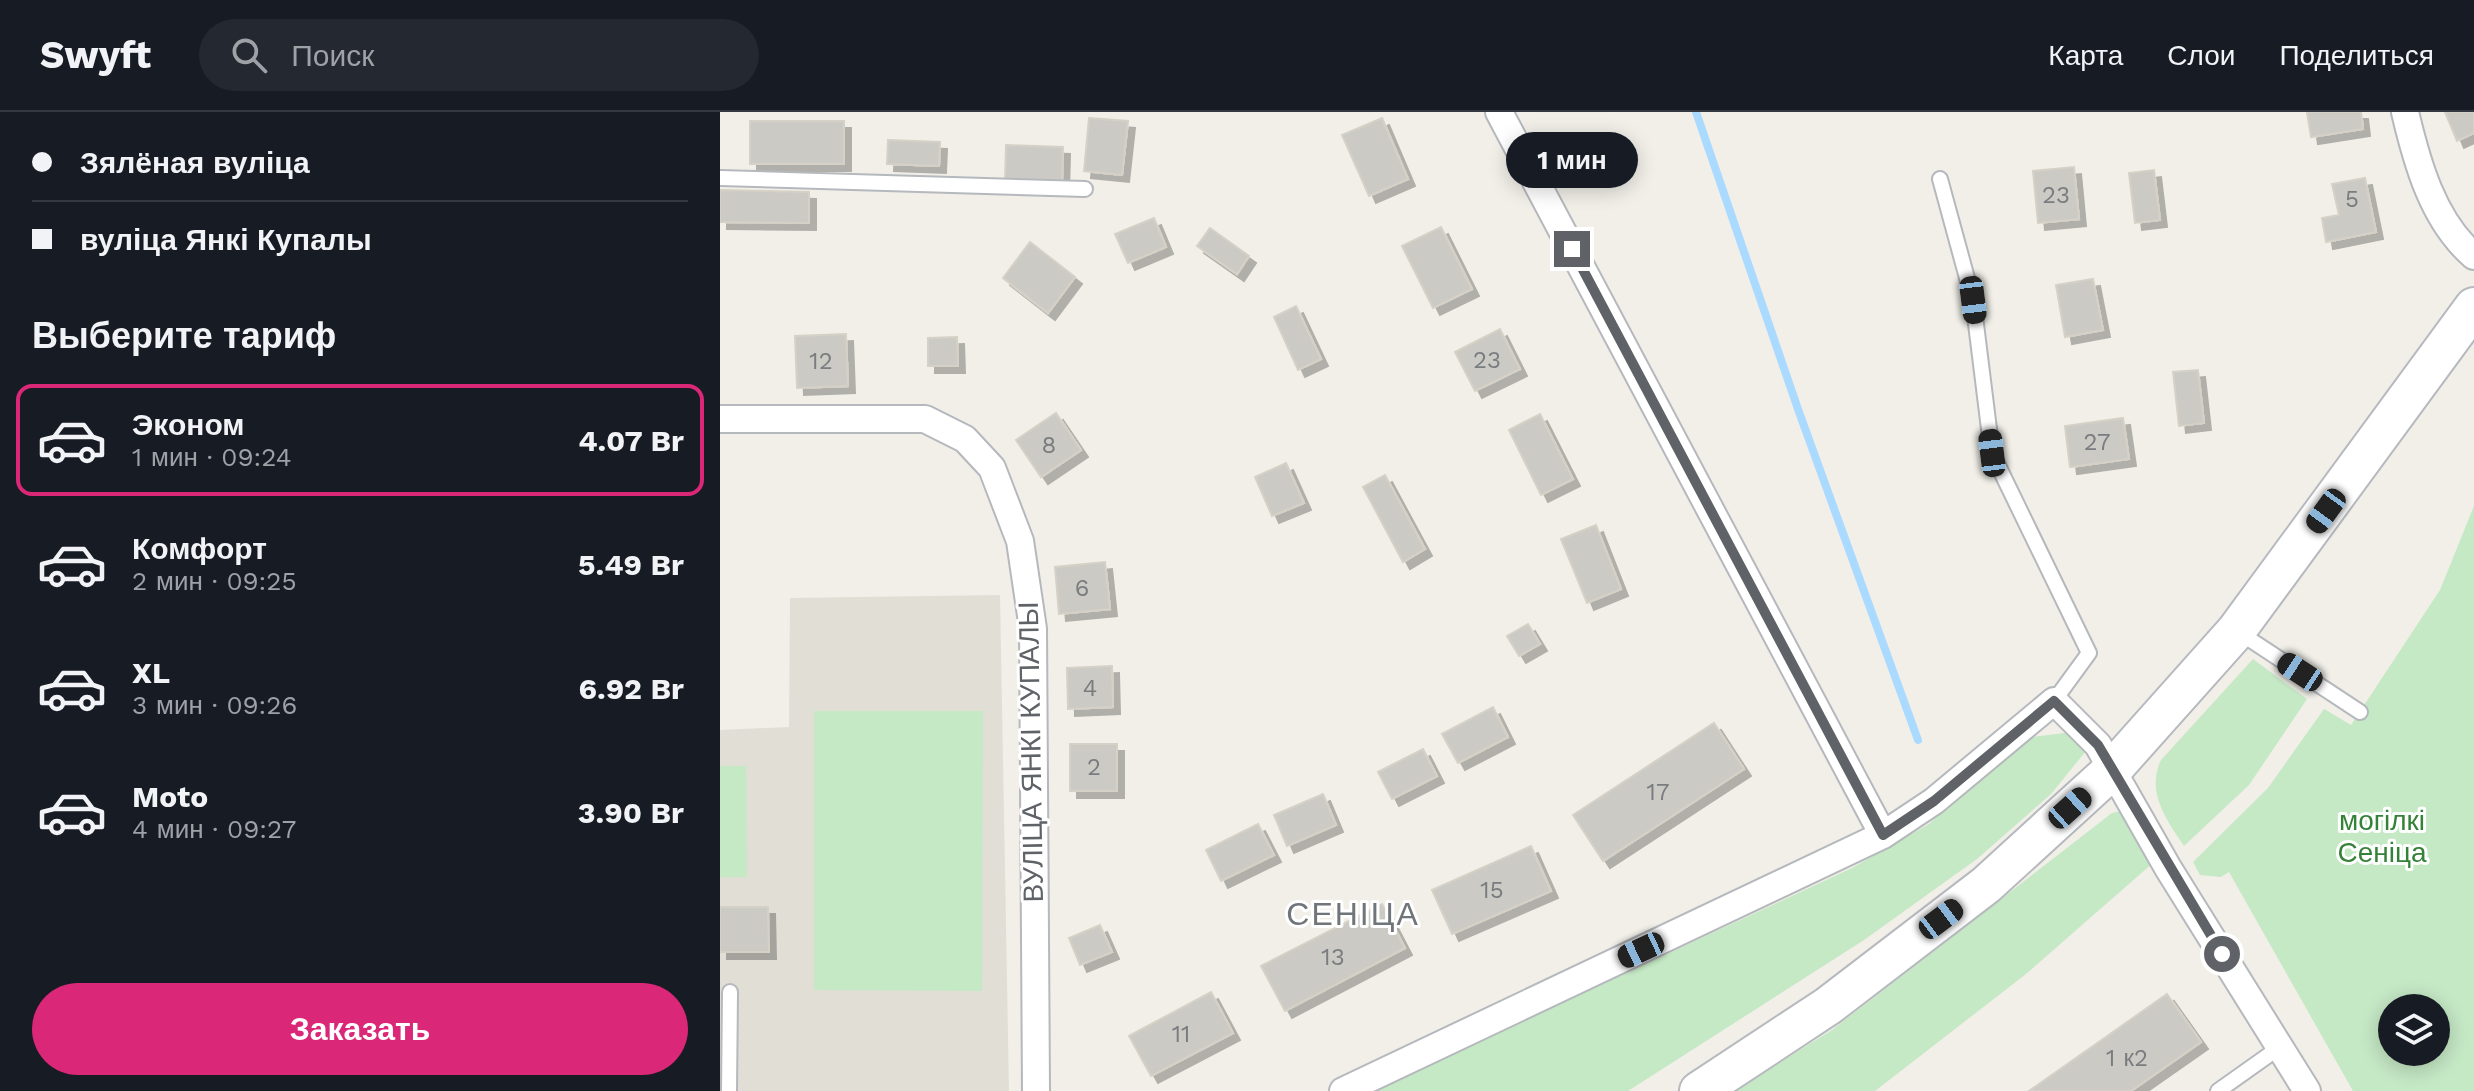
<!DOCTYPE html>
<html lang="ru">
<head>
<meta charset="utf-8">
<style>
	body { margin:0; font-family:"Work Sans",sans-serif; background:#242831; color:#f1f3f6; height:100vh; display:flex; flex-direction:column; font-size:30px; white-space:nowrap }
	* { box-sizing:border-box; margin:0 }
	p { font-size:26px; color:#9ea1a6 }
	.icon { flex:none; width:44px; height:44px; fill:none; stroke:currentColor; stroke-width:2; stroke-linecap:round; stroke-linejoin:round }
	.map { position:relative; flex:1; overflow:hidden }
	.sheet { display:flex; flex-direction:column; background:#171b24; width:720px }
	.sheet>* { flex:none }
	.guide { display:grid; align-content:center; height:176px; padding:0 32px; background:#171b24 }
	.fabs { position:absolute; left:1658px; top:882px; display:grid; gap:16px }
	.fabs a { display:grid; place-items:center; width:72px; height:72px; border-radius:50%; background:#171b24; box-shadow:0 4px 20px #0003; font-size:40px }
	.end { position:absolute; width:36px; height:36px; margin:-18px; border:10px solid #5f6368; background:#fff; box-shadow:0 0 0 4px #fff }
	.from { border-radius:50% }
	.bubble { position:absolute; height:56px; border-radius:28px; background:#171b24; box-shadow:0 4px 20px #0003; font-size:26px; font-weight:700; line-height:56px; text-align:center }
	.car { position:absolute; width:24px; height:48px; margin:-24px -12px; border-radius:10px; box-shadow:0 0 6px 2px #0007; background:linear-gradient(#222 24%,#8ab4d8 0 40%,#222 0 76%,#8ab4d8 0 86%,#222 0) }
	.guide b { display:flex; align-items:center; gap:28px; height:76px; font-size:30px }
	.guide b+b { border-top:2px solid #363941 }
	.guide i { width:20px; height:20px; background:#f1f3f6 }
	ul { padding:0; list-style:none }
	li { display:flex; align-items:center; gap:24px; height:112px; margin:0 16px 12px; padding:0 16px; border:4px solid transparent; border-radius:16px }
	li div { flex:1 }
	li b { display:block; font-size:30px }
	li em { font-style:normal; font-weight:700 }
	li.active { border-color:#db2777 }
	li>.icon { width:72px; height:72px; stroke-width:1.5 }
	h2 { padding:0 32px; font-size:36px; line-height:96px }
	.cta { display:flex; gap:16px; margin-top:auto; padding:16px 32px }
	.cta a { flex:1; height:92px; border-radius:48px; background:#db2777; color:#fff; font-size:32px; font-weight:700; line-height:92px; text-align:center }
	header { display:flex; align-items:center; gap:48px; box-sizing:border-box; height:112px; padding:0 40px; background:#171b24; border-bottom:2px solid #363941 }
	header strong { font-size:38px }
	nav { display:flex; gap:44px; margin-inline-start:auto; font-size:28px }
	.search { width:560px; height:72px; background:#242831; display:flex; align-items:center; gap:20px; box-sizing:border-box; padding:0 28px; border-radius:44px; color:#9ea1a6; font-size:30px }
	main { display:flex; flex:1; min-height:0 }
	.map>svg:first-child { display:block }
	.education { fill:#e1ded6 }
	.green { fill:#c5e8c5; fill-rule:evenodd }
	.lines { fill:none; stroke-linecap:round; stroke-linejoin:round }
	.stream { stroke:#aadaff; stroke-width:8 }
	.building { fill:#cccac5; stroke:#d6d1c6; stroke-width:2; filter:url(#shadow) }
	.lane-casing { stroke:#b5b8bc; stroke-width:18 }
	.street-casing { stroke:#b5b8bc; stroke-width:30 }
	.secondary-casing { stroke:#b6babf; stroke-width:42 }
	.lane { stroke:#fff; stroke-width:14 }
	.street { stroke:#fff; stroke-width:26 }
	.secondary { stroke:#fff; stroke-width:38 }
	.route { stroke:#5f6368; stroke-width:10 }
	.labels { text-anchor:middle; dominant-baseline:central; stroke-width:6; stroke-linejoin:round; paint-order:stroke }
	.number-label { font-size:24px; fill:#7a7d7f }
	.street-label { font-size:28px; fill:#5f6368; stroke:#fff }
	.park-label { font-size:28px; fill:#348238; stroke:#fff }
	.quarter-label { font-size:32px; letter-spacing:2px; fill:#70757a; stroke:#fff }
</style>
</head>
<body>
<header>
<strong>Swyft</strong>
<div class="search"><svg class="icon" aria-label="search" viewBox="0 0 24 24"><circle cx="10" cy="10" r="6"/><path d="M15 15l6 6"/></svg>Поиск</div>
<nav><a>Карта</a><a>Слои</a><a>Поделиться</a></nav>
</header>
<main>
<section class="sheet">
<div class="guide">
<b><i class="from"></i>Зялёная вуліца</b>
<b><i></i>вуліца Янкі Купалы</b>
</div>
<h2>Выберите тариф</h2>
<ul>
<li class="active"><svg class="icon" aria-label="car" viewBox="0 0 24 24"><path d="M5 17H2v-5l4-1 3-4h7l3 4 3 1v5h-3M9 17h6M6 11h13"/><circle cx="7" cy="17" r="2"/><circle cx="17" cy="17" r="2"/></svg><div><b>Эконом</b><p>1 мин · 09:24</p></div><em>4.07 Br</em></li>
<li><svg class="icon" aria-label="car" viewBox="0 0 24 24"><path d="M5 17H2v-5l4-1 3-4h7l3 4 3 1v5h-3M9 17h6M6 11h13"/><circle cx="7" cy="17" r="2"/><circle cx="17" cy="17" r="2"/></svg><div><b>Комфорт</b><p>2 мин · 09:25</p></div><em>5.49 Br</em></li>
<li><svg class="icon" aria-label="car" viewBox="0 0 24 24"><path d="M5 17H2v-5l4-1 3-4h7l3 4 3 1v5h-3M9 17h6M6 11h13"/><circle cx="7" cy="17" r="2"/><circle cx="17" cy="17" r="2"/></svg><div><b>XL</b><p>3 мин · 09:26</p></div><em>6.92 Br</em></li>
<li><svg class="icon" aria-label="car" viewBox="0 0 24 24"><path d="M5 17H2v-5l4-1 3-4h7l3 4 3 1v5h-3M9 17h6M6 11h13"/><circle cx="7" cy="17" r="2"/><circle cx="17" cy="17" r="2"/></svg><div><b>Moto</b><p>4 мин · 09:27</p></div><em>3.90 Br</em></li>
</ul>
<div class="cta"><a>Заказать</a></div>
</section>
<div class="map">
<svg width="1754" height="979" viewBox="0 0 1754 979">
	<defs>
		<filter id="shadow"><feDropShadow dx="7" dy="7" stdDeviation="0" flood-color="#0004"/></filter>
	</defs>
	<rect width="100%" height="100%" fill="#f1efe8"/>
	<!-- education -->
	<path class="education" d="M 280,483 L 289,979 L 0,979 L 0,618 L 69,615 L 70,486 Z"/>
	<!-- green -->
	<path class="green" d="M 1754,394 L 1754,979 L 1633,979 L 1509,760 L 1501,765 L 1480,763 L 1473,750 L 1548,676 L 1604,597 L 1631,613 L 1720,478 ZM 1672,896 L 1716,896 L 1716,940 L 1672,940 Z
		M 1533,547 L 1587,587 L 1529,673 L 1464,734 C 1446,707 1426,680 1441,648 Z
		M 94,599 L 263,599 L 262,879 L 94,878 Z
		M 1352,620 L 1366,639 L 1331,682 L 1257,747 L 1144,828 L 908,979 L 652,979 L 1132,756 L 1209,712 L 1256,669 L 1312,625 Z
		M 0,654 L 26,654 L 27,765 L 0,765 Z
		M 1401,699 L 1434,750 L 1306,862 L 1155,979 L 1014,979 L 1112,918 L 1392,701 Z"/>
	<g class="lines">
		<!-- stream -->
		<path class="stream" d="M 976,0 L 1079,300 L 1198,628"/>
	</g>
	<!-- building -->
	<path class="building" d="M 1587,0 L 1641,0 L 1643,17 L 1591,25 Z
		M 1725,0 L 1754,0 L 1754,21 L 1737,29 Z
		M 369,6 L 408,9 L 402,63 L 364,59 Z
		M 662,6 L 688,67 L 649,84 L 622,23 Z
		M 30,9 L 124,9 L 124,52 L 30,52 Z
		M 168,28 L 220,30 L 219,54 L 167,52 Z
		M 286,33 L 343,35 L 342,72 L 285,70 Z
		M 1354,55 L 1359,107 L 1318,111 L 1313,59 Z
		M 1434,58 L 1440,108 L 1415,111 L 1409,61 Z
		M 1645,66 L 1656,120 L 1606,130 L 1602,106 L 1619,103 L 1612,72 Z
		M 0,78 L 89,80 L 89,111 L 0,110 Z
		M 434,106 L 446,135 L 408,151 L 395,122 Z
		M 721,115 L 752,177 L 713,196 L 682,134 Z
		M 490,116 L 529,144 L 517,162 L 477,134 Z
		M 310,130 L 355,165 L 328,201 L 283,166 Z
		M 1373,167 L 1383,218 L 1345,225 L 1336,173 Z
		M 576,194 L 601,247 L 578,258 L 554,205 Z
		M 780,217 L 800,257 L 755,279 L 735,240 Z
		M 126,222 L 128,274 L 77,276 L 75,224 Z
		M 237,225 L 238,254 L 208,254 L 208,226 Z
		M 1478,258 L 1484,311 L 1459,314 L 1453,260 Z
		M 336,301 L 361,338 L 321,365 L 296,328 Z
		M 820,302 L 853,367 L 821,383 L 789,318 Z
		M 1403,306 L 1409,347 L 1350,355 L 1345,314 Z
		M 566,351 L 584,391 L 552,404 L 535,365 Z
		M 665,363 L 705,437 L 683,450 L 643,375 Z
		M 876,413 L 901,477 L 867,491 L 841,427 Z
		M 385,450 L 390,497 L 339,502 L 335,455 Z
		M 808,512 L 820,532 L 799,544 L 787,524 Z
		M 392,554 L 393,595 L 348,597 L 347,556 Z
		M 773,595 L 788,625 L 738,651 L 722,622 Z
		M 994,611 L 1024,657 L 883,749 L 853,703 Z
		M 350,632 L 397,632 L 397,679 L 350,679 Z
		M 703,637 L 717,664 L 672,687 L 658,660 Z
		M 603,682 L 616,713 L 567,734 L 554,703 Z
		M 538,712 L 554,743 L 501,769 L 486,738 Z
		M 811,734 L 831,779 L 732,822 L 712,778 Z
		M 662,792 L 685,836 L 565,899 L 541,854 Z
		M 0,795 L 48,795 L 49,840 L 0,840 Z
		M 380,813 L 392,840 L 360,853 L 349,826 Z
		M 491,880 L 513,921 L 431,964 L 409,924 Z
		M 1447,882 L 1481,930 L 1411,979 L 1309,979 Z"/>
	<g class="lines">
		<!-- lane casing -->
		<g class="lane-casing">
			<path id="lane" d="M 0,66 L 365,77
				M 1220,67 L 1253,188 L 1272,341 L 1369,541 L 1334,589
				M 1517,519 L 1640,600
				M 9,979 L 10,880
				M 1498,979 L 1560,935"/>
		</g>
		<!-- street casing -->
		<g class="street-casing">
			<path id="street" d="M 779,0 L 1163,723
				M 1685,0 C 1697,51 1713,109 1754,144
				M 0,307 L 205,307 L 245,327 L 272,356 L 300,429 L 313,517 L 316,979
				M 623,979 L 1163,723 L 1214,689 L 1334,589 L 1378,633 L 1448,756 L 1587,979"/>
		</g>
		<!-- secondary casing -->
		<g class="secondary-casing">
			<path id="secondary" d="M 979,979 L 1108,894 L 1266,773 L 1392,658 L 1516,519 L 1754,195"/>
		</g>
		<!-- lane -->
		<use href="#lane" class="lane"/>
		<!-- street -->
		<use href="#street" class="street"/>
		<!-- secondary -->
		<use href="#secondary" class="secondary"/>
	</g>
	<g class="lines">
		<!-- route -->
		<path class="route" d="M 852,137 L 1163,723 L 1214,689 L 1334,589 L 1378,633 L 1502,842"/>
	</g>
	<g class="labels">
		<!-- number labels -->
		<g class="number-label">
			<text x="1336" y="83">23</text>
			<text x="1632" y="87">5</text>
			<text x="767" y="248">23</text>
			<text x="101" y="249">12</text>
			<text x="1377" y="330">27</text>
			<text x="329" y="333">8</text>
			<text x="362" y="476">6</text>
			<text x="370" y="576">4</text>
			<text x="374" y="655">2</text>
			<text x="938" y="680">17</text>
			<text x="772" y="778">15</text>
			<text x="613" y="845">13</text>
			<text x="461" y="922">11</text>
			<text x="1407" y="946">1 к2</text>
		</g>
		<!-- street labels -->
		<g class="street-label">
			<text transform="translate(311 640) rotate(-91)">ВУЛІЦА ЯНКІ КУПАЛЫ</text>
		</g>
		<!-- park labels -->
		<g class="park-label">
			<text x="1662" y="708">могілкі<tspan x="1662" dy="32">Сеніца</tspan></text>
		</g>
		<!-- quarter labels -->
		<g class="quarter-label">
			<text x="633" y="802">СЕНІЦА</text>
		</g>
	</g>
</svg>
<div class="fabs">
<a><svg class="icon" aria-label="layers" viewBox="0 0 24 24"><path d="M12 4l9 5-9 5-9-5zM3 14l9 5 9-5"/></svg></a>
</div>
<i class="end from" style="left:1502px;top:842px"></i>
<i class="end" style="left:852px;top:137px"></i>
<div class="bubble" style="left:786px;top:20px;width:132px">1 мин</div>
<i class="car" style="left:1253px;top:188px;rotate:173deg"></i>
<i class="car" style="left:1272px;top:341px;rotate:353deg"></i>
<i class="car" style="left:1606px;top:399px;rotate:216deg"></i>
<i class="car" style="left:1580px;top:560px;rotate:303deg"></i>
<i class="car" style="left:1350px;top:696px;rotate:48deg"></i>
<i class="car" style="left:1221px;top:807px;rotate:53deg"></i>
<i class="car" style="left:921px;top:838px;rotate:245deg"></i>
</div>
</main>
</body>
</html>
